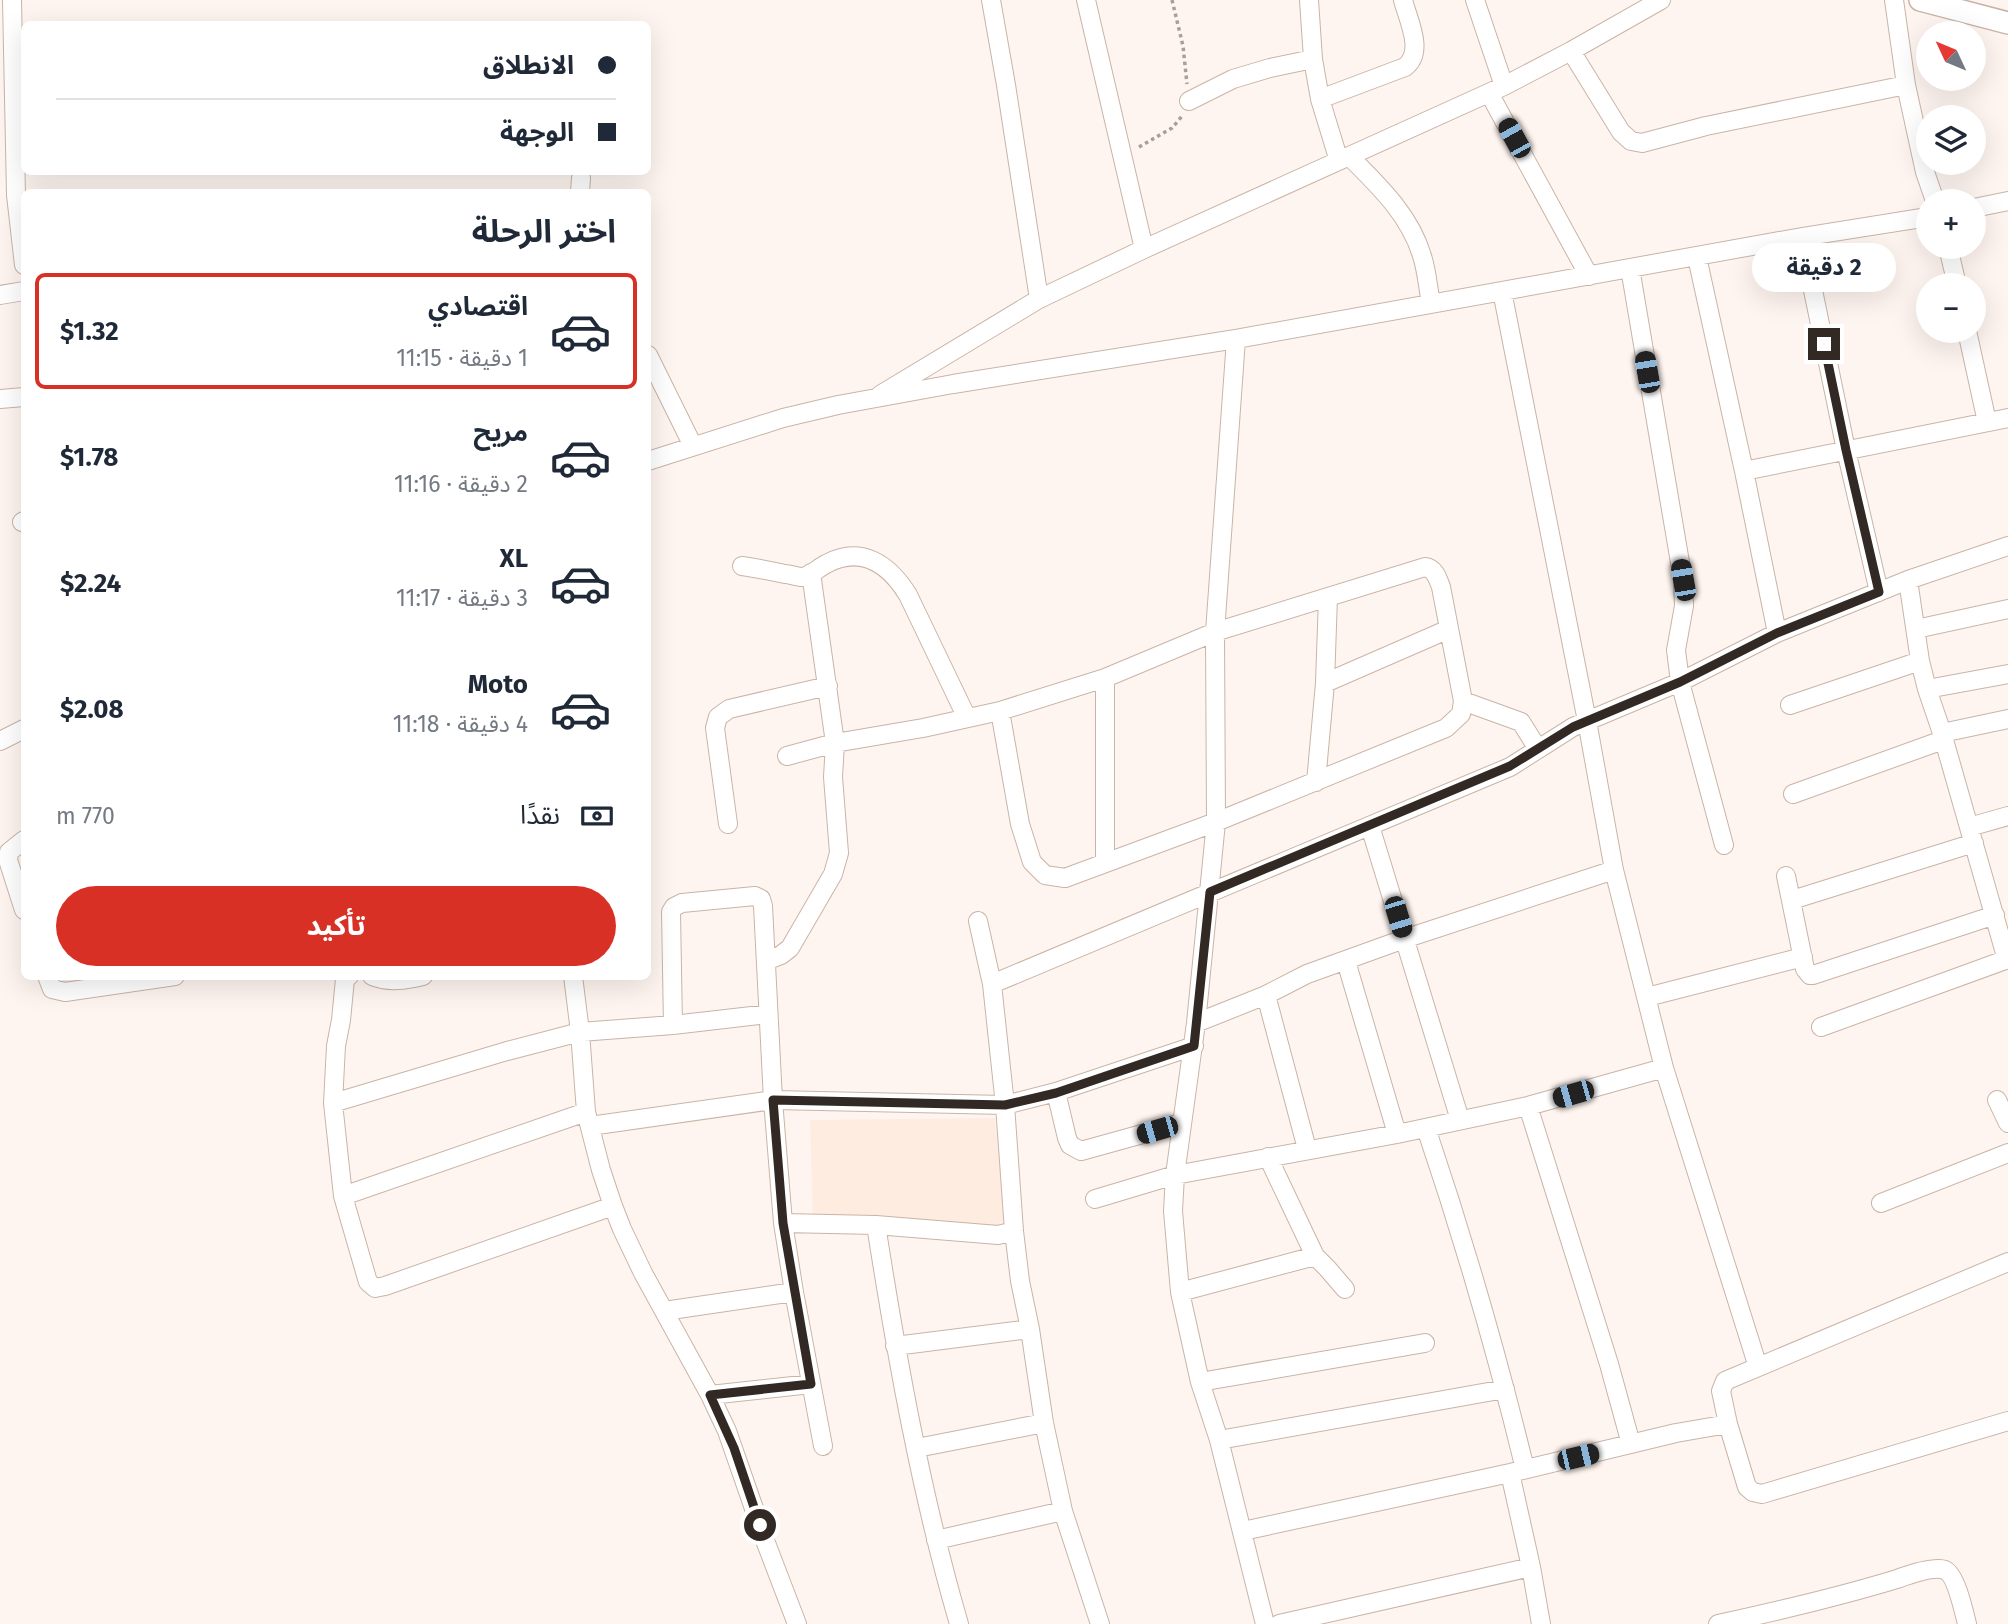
<!DOCTYPE html>
<html lang="ar">
<head>
<meta charset="utf-8">
<style>
	body { margin:0; font-family:"Fira Sans","Noto Sans Arabic",sans-serif; background:#f6f6f7; color:#1f2937; direction:rtl; height:100vh; display:flex; flex-direction:column; font-size:26px; white-space:nowrap }
	* { box-sizing:border-box; margin:0 }
	p { font-size:23px; color:#747a83 }
	.icon { flex:none; width:38px; height:38px; fill:none; stroke:currentColor; stroke-width:2; stroke-linecap:round; stroke-linejoin:round }
	.map { position:relative; flex:1; overflow:hidden; direction:ltr }
	.details { position:absolute; left:21px; top:189px; width:630px; height:791px; display:flex; flex-direction:column; background:#fff; border-radius:10px; box-shadow:0 7px 28px #0002; direction:rtl }
	.details>* { flex:none }
	.hud { position:absolute; left:21px; top:21px; width:630px; height:154px; border-radius:10px; box-shadow:0 7px 28px #0002; direction:rtl; display:grid; align-content:center; height:154px; padding:0 35px; background:#fff }
	.needle { width:46px; rotate:314deg }
	.controls { position:absolute; left:1916px; top:21px; display:grid; gap:14px }
	.controls a { display:grid; place-items:center; width:70px; height:70px; border-radius:50%; background:#fff; box-shadow:0 7px 28px #0002; font-size:35px }
	.end { position:absolute; width:32px; height:32px; margin:-16px; border:9px solid #322924; background:#fff; box-shadow:0 0 0 4px #fff }
	.from { border-radius:50% }
	.bubble { position:absolute; height:49px; border-radius:24px; background:#fff; box-shadow:0 7px 28px #0002; font-size:23px; font-weight:700; line-height:49px; text-align:center; direction:rtl }
	.car { position:absolute; width:21px; height:42px; margin:-21px -10px; border-radius:9px; box-shadow:0 0 5px 2px #0007; background:linear-gradient(#222 24%,#8ab4d8 0 40%,#222 0 76%,#8ab4d8 0 86%,#222 0) }
	.hud b { display:flex; align-items:center; gap:24px; height:66px; font-size:26px }
	.hud b+b { border-top:2px solid #e0e1e3 }
	.hud i { width:18px; height:18px; background:#1f2937 }
	ul { padding:0; list-style:none }
	li { display:flex; align-items:center; gap:21px; height:116px; margin:0 14px 10px; padding:0 21px; border:4px solid transparent; border-radius:10px }
	li div { flex:1 }
	li b { display:block; font-size:26px }
	li em { font-style:normal; font-weight:700 }
	li.current { border-color:#d93025 }
	li>.icon { width:63px; height:63px; stroke-width:1.5 }
	h2 { padding:0 35px; font-size:32px; line-height:84px }
	.pay { display:flex; align-items:center; gap:18px; height:77px; padding:0 35px; font-size:26px }
	.pay p { margin-inline-start:auto }
	.action { display:flex; gap:14px; margin-top:auto; padding:14px 35px }
	.action a { flex:1; height:80px; border-radius:42px; background:#d93025; color:#fff; font-size:28px; font-weight:700; line-height:80px; text-align:center }
	.map>svg:first-child { display:block }
	.built { fill:#feece1 }
	.lines { fill:none; stroke-linecap:round; stroke-linejoin:round }
	.minor-casing { stroke:#c9b4a6; stroke-width:20 }
	.tertiary-casing { stroke:#c9b4a6; stroke-width:24 }
	.path { stroke:#a89f9a; stroke-width:3.5; stroke-dasharray:3.5 3.5; stroke-linecap:butt }
	.minor { stroke:#fff; stroke-width:18 }
	.tertiary { stroke:#fff; stroke-width:21 }
	.route { stroke:#322924; stroke-width:9 }
</style>
</head>
<body>
<div class="map">
<svg width="2008" height="1624" viewBox="0 0 2008 1624">
	<rect width="100%" height="100%" fill="#fff5f0"/>
	<!-- built -->
	<path class="built" d="M 995,1118 L 1005,1220 L 994,1228 L 813,1220 L 810,1120 Z"/>
	<g class="lines">
		<!-- minor casing -->
		<g class="minor-casing">
			<path id="minor" d="M 12,0 L 16,195 L 24,265
				M 991,0 L 1006,85 L 1039,299
				M 1086,0 L 1144,249
				M 1309,0 L 1313,59 L 1320,99 L 1339,161
				M 1475,0 L 1504,86
				M 1894,0 L 1906,85 L 1925,172 L 1935,201
				M 1571,51 L 1621,132 L 1631,141 L 1642,143 L 1706,126 L 1906,85
				M 1489,93 L 1589,276
				M 1320,99 L 1405,67 C 1425,52 1408,20 1403,0
				M 1189,101 L 1233,79 L 1270,68 L 1313,59
				M 1349,156 C 1378,185 1410,215 1422,256 C 1427,271 1428,288 1431,304
				M 580,192 L 581,178
				M 1974,208 L 2008,201
				M 1802,237 L 1846,450 L 1879,592
				M 1948,247 L 1957,285
				M 1697,257 L 1744,471 L 1777,633
				M 1630,268 L 1683,580 L 1684,606 L 1676,650 L 1680,682 L 1724,845
				M 1502,291 L 1587,721 L 1614,870 L 1664,1068 L 1758,1367
				M 0,295 L 24,291
				M 1967,331 L 1987,422
				M 1236,339 L 1215,632 L 1216,822 L 1196,1023 L 1175,1175 L 1173,1211 L 1180,1292 L 1200,1382 L 1219,1440 L 1265,1624
				M 648,355 L 693,446
				M 880,395 L 1039,299 L 1144,249 L 1504,86 L 1571,51 L 1661,0
				M 0,399 L 24,397
				M 648,461 L 783,418 L 838,405 L 953,384 L 1236,339 L 1802,237 L 1928,217
				M 1744,471 L 2008,418
				M 22,522 L 24,521
				M 742,566 C 756,568 771,571 785,574 C 790,574 797,577 802,577 C 811,576 818,568 826,564 C 861,545 889,564 908,595 L 967,718
				M 1908,580 L 1920,661 L 1927,689 L 1942,733 L 2007,960
				M 1916,629 L 2008,609
				M 1325,683 L 1449,629
				M 1927,689 L 2008,674
				M 1463,701 L 1521,722 L 1538,749
				M 1790,705 L 1920,661
				M 1942,733 L 2008,719
				M 0,741 L 24,729
				M 787,756 L 835,743 L 923,728 L 1000,711 L 1105,678 L 1215,632 L 1425,567 C 1435,568 1438,579 1441,587 L 1463,701 L 1461,714 L 1446,728 L 1216,822 L 1065,878 L 1045,875 L 1032,862 L 1020,824 L 1000,711
				M 1316,782 L 1325,683 L 1328,597
				M 1793,794 L 1943,740
				M 728,824 L 715,728 L 718,717 L 729,709 L 828,686
				M 1370,826 L 1460,1120
				M 1969,827 L 2008,816
				M 24,840 L 9,852 L 8,860 L 24,910
				M 1105,863 L 1105,678
				M 1786,876 L 1805,969 L 1810,975 L 1813,975 L 1995,915
				M 1792,900 L 1974,843
				M 978,921 L 992,984 L 1005,1105 L 1014,1231 L 1020,1281 L 1030,1329 L 1044,1423 L 1063,1511 L 1100,1624
				M 766,961 L 781,955 L 790,948 L 833,874 L 839,853 L 833,777 L 835,743 L 811,573
				M 1346,961 L 1397,1134
				M 47,976 L 52,989 L 65,992 L 175,976
				M 349,976 L 345,979 L 341,1020 L 336,1046 L 333,1103 L 343,1196 L 368,1282 L 375,1288 L 385,1286 L 613,1206
				M 372,976 C 389,983 406,980 423,976
				M 573,976 L 580,1032 L 586,1112 L 601,1170 L 613,1206 L 622,1229 L 643,1273 L 710,1395 L 727,1431 L 766,1543 L 797,1624
				M 992,984 L 1510,767 L 1573,727 L 1680,682 L 1777,633 L 1908,580 L 2008,546
				M 1266,995 L 1307,1149
				M 1647,997 L 1803,957
				M 1196,1023 L 1266,995 L 1307,974 L 1404,939 L 1614,870
				M 673,1025 L 671,912 L 674,907 L 682,903 L 755,896 L 761,899 L 763,906 L 773,1100 L 783,1223 L 794,1292 L 823,1446
				M 1821,1027 L 2008,959
				M 1056,1092 L 1067,1138 L 1070,1145 L 1081,1151 L 1182,1123
				M 1997,1100 L 2008,1123
				M 333,1103 L 507,1051 L 580,1032 L 673,1025 L 768,1014
				M 1528,1106 L 1609,1364 L 1631,1444
				M 590,1126 L 773,1100 L 1005,1105 L 1056,1092 L 1194,1046
				M 1426,1128 C 1464,1240 1497,1354 1525,1469
				M 1268,1157 L 1315,1256 L 1327,1268 L 1345,1289
				M 343,1196 L 586,1112
				M 1095,1199 L 1175,1175 L 1397,1134 L 1528,1106 L 1664,1068
				M 1881,1203 L 2008,1153
				M 783,1223 L 876,1225 L 998,1235 L 1014,1231
				M 876,1225 C 897,1359 921,1494 959,1624
				M 2008,1262 L 1725,1381 L 1721,1391 L 1728,1424 L 1747,1487 L 1753,1492 L 1762,1494 L 2008,1421
				M 1180,1292 L 1315,1256
				M 664,1311 L 794,1292
				M 895,1346 L 1030,1329
				M 1200,1382 L 1425,1343
				M 710,1395 L 811,1384
				M 1219,1440 L 1505,1389
				M 917,1448 L 1044,1423
				M 1510,1473 L 1531,1567 L 1541,1624
				M 1243,1531 L 1510,1473 L 1676,1433 L 1728,1424
				M 936,1540 L 1063,1511
				M 1279,1624 L 1531,1567
				M 1718,1624 C 1778,1611 1838,1597 1897,1579 C 1908,1575 1934,1566 1945,1570 C 1956,1575 1964,1612 1967,1624"/>
		</g>
		<!-- tertiary casing -->
		<g class="tertiary-casing">
			<path id="tertiary" d="M 1920,0 L 2008,23"/>
		</g>
		<!-- path -->
		<path class="path" d="M 1172,0 L 1183,46 L 1187,84
			M 1139,147 L 1172,128 L 1183,115"/>
		<!-- minor -->
		<use href="#minor" class="minor"/>
		<!-- tertiary -->
		<use href="#tertiary" class="tertiary"/>
	</g>
	<g class="lines">
		<!-- route -->
		<path class="route" d="M 760,1525 L 734,1448 L 710,1395 L 811,1384 L 783,1223 L 773,1100 L 1005,1105 L 1056,1093 L 1194,1046 L 1210,892 L 1510,766 L 1573,727 L 1680,682 L 1777,633 L 1879,592 L 1846,450 L 1824,344"/>
	</g>
</svg>
<div class="controls">
<a><svg class="needle" viewBox="-14 -14 28 28"><path d="M0-13l5 13h-10z" fill="#e53935"/><path d="M0 13l5-13h-10z" fill="#747a83"/></svg></a>
<a><svg class="icon" aria-label="layers" viewBox="0 0 24 24"><path d="M12 4l9 5-9 5-9-5zM3 14l9 5 9-5"/></svg></a>
<a>+</a>
<a>−</a>
</div>
<i class="end from" style="left:760px;top:1525px"></i>
<i class="end" style="left:1824px;top:344px"></i>
<div class="bubble" style="left:1752px;top:243px;width:144px">2 دقيقة</div>
<i class="car" style="left:1514px;top:138px;rotate:331deg"></i>
<i class="car" style="left:1647px;top:372px;rotate:350deg"></i>
<i class="car" style="left:1683px;top:580px;rotate:350deg"></i>
<i class="car" style="left:1398px;top:917px;rotate:163deg"></i>
<i class="car" style="left:1573px;top:1094px;rotate:254deg"></i>
<i class="car" style="left:1157px;top:1130px;rotate:254deg"></i>
<i class="car" style="left:1578px;top:1457px;rotate:77deg"></i>
<div class="hud">
<b><i class="from"></i>الانطلاق</b>
<b><i></i>الوجهة</b>
</div>
<section class="details">
<h2>اختر الرحلة</h2>
<ul>
<li class="current"><svg class="icon" aria-label="car" viewBox="0 0 24 24"><path d="M5 17H2v-5l4-1 3-4h7l3 4 3 1v5h-3M9 17h6M6 11h13"/><circle cx="7" cy="17" r="2"/><circle cx="17" cy="17" r="2"/></svg><div><b>اقتصادي</b><p>1 دقيقة · 11:15</p></div><em>$1.32</em></li>
<li><svg class="icon" aria-label="car" viewBox="0 0 24 24"><path d="M5 17H2v-5l4-1 3-4h7l3 4 3 1v5h-3M9 17h6M6 11h13"/><circle cx="7" cy="17" r="2"/><circle cx="17" cy="17" r="2"/></svg><div><b>مريح</b><p>2 دقيقة · 11:16</p></div><em>$1.78</em></li>
<li><svg class="icon" aria-label="car" viewBox="0 0 24 24"><path d="M5 17H2v-5l4-1 3-4h7l3 4 3 1v5h-3M9 17h6M6 11h13"/><circle cx="7" cy="17" r="2"/><circle cx="17" cy="17" r="2"/></svg><div><b>XL</b><p>3 دقيقة · 11:17</p></div><em>$2.24</em></li>
<li><svg class="icon" aria-label="car" viewBox="0 0 24 24"><path d="M5 17H2v-5l4-1 3-4h7l3 4 3 1v5h-3M9 17h6M6 11h13"/><circle cx="7" cy="17" r="2"/><circle cx="17" cy="17" r="2"/></svg><div><b>Moto</b><p>4 دقيقة · 11:18</p></div><em>$2.08</em></li>
</ul>
<div class="pay"><svg class="icon" aria-label="cash" viewBox="0 0 24 24"><path d="M3 7h18v10H3z"/><circle cx="12" cy="12" r="2"/></svg>نقدًا<p>770 m</p></div>
<div class="action"><a>تأكيد</a></div>
</section>
</div>
</body>
</html>
